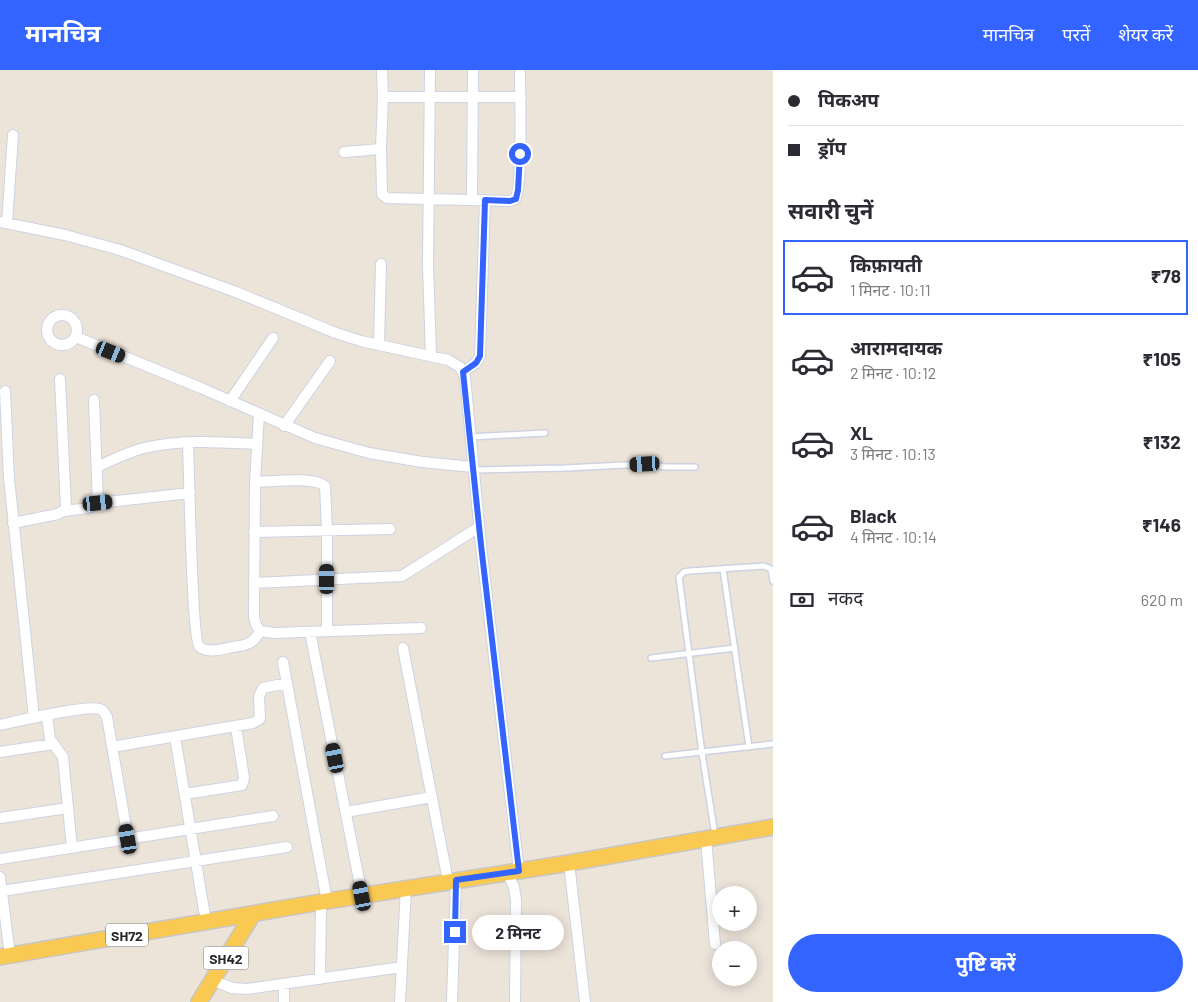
<!DOCTYPE html>
<html lang="hi">
<head>
<meta charset="utf-8">
<style>
	body { margin:0; font-family:Barlow,"Noto Sans Devanagari",sans-serif; background:#f2f2f3; color:#2b2b33; height:100vh; display:flex; flex-direction:column; font-size:19px; white-space:nowrap }
	* { box-sizing:border-box; margin:0 }
	p { font-size:16px; color:#7c7c81 }
	.icon { flex:none; width:28px; height:28px; fill:none; stroke:currentColor; stroke-width:2; stroke-linecap:round; stroke-linejoin:round }
	.map { position:relative; flex:1; overflow:hidden }
	.drawer { display:flex; flex-direction:column; background:#fff; width:425px }
	.drawer>* { flex:none }
	.guide { display:grid; align-content:center; height:110px; padding:0 15px; background:#fff }
	.fabs { position:absolute; left:712px; top:816px; display:grid; gap:10px }
	.fabs a { display:grid; place-items:center; width:45px; height:45px; border-radius:50%; background:#fff; box-shadow:0 2px 12px #0003; font-size:25px }
	.end { position:absolute; width:22px; height:22px; margin:-11px; border:6px solid #3364ff; background:#fff; box-shadow:0 0 0 2px #fff }
	.from { border-radius:50% }
	.bubble { position:absolute; height:35px; border-radius:18px; background:#fff; box-shadow:0 2px 12px #0003; font-size:16px; font-weight:700; line-height:35px; text-align:center }
	.car { position:absolute; width:15px; height:30px; margin:-15px -8px; border-radius:6px; box-shadow:0 0 4px 1px #0007; background:linear-gradient(#222 24%,#8ab4d8 0 40%,#222 0 76%,#8ab4d8 0 86%,#222 0) }
	.guide b { display:flex; align-items:center; gap:18px; height:48px; font-size:19px }
	.guide b+b { border-top:1px solid #e1e1e2 }
	.guide i { width:12px; height:12px; background:#2b2b33 }
	ul { padding:0; list-style:none }
	li { display:flex; align-items:center; gap:15px; height:75px; margin:0 10px 8px; padding:0 5px; border:2px solid transparent; border-radius:0px }
	li div { flex:1 }
	li b { display:block; font-size:19px }
	li em { font-style:normal; font-weight:700 }
	li.selected { border-color:#3364ff }
	li>.icon { width:45px; height:45px; stroke-width:1.5 }
	h2 { padding:0 15px; font-size:22px; line-height:60px }
	.pay { display:flex; align-items:center; gap:12px; height:55px; padding:0 15px; font-size:19px }
	.pay p { margin-inline-start:auto }
	.primary-button { display:flex; gap:10px; margin-top:auto; padding:10px 15px }
	.primary-button a { flex:1; height:58px; border-radius:30px; background:#3364ff; color:#fff; font-size:20px; font-weight:700; line-height:58px; text-align:center }
	header { display:flex; align-items:center; gap:30px; box-sizing:border-box; height:70px; padding:0 25px; background:#3364ff; color:#fff }
	header strong { font-size:24px }
	nav { display:flex; gap:28px; margin-inline-start:auto; font-size:18px }
	main { display:flex; flex:1; min-height:0 }
	.map>svg:first-child { display:block }
	.lines { fill:none; stroke-linecap:round; stroke-linejoin:round }
	.service-casing { stroke:#ced3e3; stroke-width:8 }
	.minor-casing { stroke:#ced3e3; stroke-width:12 }
	.primary-casing { stroke:#c7c7c7; stroke-width:18 }
	.service { stroke:#fff; stroke-width:5 }
	.minor { stroke:#fff; stroke-width:10 }
	.primary { stroke:#f9c951; stroke-width:15 }
	.route { stroke:#3364ff; stroke-width:6 }
	.labels { text-anchor:middle; dominant-baseline:central; stroke-width:5; stroke-linejoin:round; paint-order:stroke }
	.shield { fill:#fff; stroke:#686868; stroke-width:1 }
	.shield-label { font-size:14px; font-weight:bold; fill:#282828 }
</style>
</head>
<body>
<header>
<strong>मानचित्र</strong>
<nav><a>मानचित्र</a><a>परतें</a><a>शेयर करें</a></nav>
</header>
<main>
<div class="map">
<svg width="773" height="932" viewBox="0 0 773 932">
	<rect width="100%" height="100%" fill="#ece3d9"/>
	<g class="lines">
		<!-- service casing -->
		<g class="service-casing">
			<path id="service" d="M 470,367 L 545,363
				M 474,400 L 565,398 L 645,394 L 666,397 L 695,397
				M 723,499 L 749,677
				M 651,588 L 735,578
				M 665,686 L 773,674
				M 715,765 L 702,683 L 679,507 L 684,502 L 690,501 L 764,496 L 771,499 L 773,511"/>
		</g>
		<!-- minor casing -->
		<g class="minor-casing">
			<path id="minor" d="M 382,0 L 383,27 L 521,27
				M 430,0 L 428,196 L 431,286
				M 381,79 L 383,27
				M 344,82 L 381,79 L 382,124 L 387,128 L 510,131 L 515,129 C 523,118 520,22 520,3
				M 472,130 L 473,0
				M 0,152 L 65,165 L 120,180 L 236,222 L 336,263 L 361,271 L 448,290 L 460,297 L 465,307 L 481,475 L 519,801
				M 7,153 L 13,65
				M47 260a15 15 0 1 1 30 0a15 15 0 1 1-30 0Z
				M 76,267 L 201,318 L 315,368 L 369,383 L 422,392 L 473,397
				M 379,275 L 381,194
				M 463,302 L 476,293 L 480,286 L 485,130
				M 5,321 L 9,408 L 34,648
				M 230,331 L 273,268
				M 259,344 L 255,412 L 254,547 L 256,555 L 260,561 L 274,563 L 421,558
				M 284,356 L 330,291
				M 188,373 C 189,397 192,568 199,576 C 206,584 224,579 232,577 C 246,576 254,573 260,561
				M 97,397 C 112,390 128,382 144,378 C 181,369 219,372 256,374
				M 255,412 C 271,412 313,406 325,416 L 327,460 L 327,561
				M 98,433 L 190,423
				M 65,441 C 75,439 91,440 98,433 L 94,330
				M 13,453 L 58,444 L 66,439 L 60,309
				M 254,462 L 390,459
				M 254,513 L 402,506 L 479,457
				M 310,562 L 362,825
				M 403,578 L 448,811
				M 283,592 L 327,831
				M 47,646 L 50,669 L 63,687 L 72,778
				M 0,655 C 17,651 87,635 100,639 C 104,640 105,644 107,647 L 128,769
				M 175,667 L 206,852
				M 112,677 L 253,653 L 260,649 L 259,626 L 263,618 L 287,613
				M 0,682 L 53,674
				M 185,724 L 242,715 L 244,708 L 236,657
				M 346,742 L 432,727
				M 0,748 L 68,738
				M 706,769 L 715,874
				M 0,789 L 273,746
				M 569,793 L 585,932
				M 507,803 L 514,817 L 516,830 L 515,932
				M 0,807 L 10,886
				M 2,821 L 287,777
				M 320,909 L 321,832
				M 212,910 L 232,918 L 247,919 L 402,897
				M 284,932 L 284,914
				M 400,932 L 406,818
				M 452,932 L 456,810"/>
		</g>
		<!-- primary casing -->
		<g class="primary-casing">
			<path id="primary" d="M 0,887 L 321,832 L 569,793 L 773,757
				M 199,932 L 253,844"/>
		</g>
		<!-- service -->
		<use href="#service" class="service"/>
		<!-- minor -->
		<use href="#minor" class="minor"/>
		<!-- primary -->
		<use href="#primary" class="primary"/>
	</g>
	<g class="lines">
		<!-- route -->
		<path class="route" d="M 455,862 L 456,810 L 519,801 L 481,475 L 463,302 L 476,293 L 480,286 L 485,130 L 510,131 L 516,129 L 518,120 L 520,84"/>
	</g>
	<g class="labels">
		<!-- shield labels -->
		<g class="shield">
			<rect x="106" y="853.5" width="42" height="23" rx="4"/>
			<rect x="203.5" y="876.5" width="45" height="23" rx="4"/>
		</g>
		<g class="shield-label">
			<text x="127" y="865">SH72</text>
			<text x="226" y="888">SH42</text>
		</g>
	</g>
</svg>
<div class="fabs">
<a>+</a>
<a>−</a>
</div>
<i class="end from" style="left:520px;top:84px"></i>
<i class="end" style="left:455px;top:862px"></i>
<div class="bubble" style="left:472px;top:845px;width:92px">2 मिनट</div>
<i class="car" style="left:111px;top:282px;rotate:112deg"></i>
<i class="car" style="left:645px;top:394px;rotate:267deg"></i>
<i class="car" style="left:98px;top:433px;rotate:84deg"></i>
<i class="car" style="left:327px;top:509px;rotate:0deg"></i>
<i class="car" style="left:335px;top:688px;rotate:349deg"></i>
<i class="car" style="left:128px;top:769px;rotate:350deg"></i>
<i class="car" style="left:362px;top:826px;rotate:349deg"></i>
</div>
<section class="drawer">
<div class="guide">
<b><i class="from"></i>पिकअप</b>
<b><i></i>ड्रॉप</b>
</div>
<h2>सवारी चुनें</h2>
<ul>
<li class="selected"><svg class="icon" aria-label="car" viewBox="0 0 24 24"><path d="M5 17H2v-5l4-1 3-4h7l3 4 3 1v5h-3M9 17h6M6 11h13"/><circle cx="7" cy="17" r="2"/><circle cx="17" cy="17" r="2"/></svg><div><b>किफ़ायती</b><p>1 मिनट · 10:11</p></div><em>₹78</em></li>
<li><svg class="icon" aria-label="car" viewBox="0 0 24 24"><path d="M5 17H2v-5l4-1 3-4h7l3 4 3 1v5h-3M9 17h6M6 11h13"/><circle cx="7" cy="17" r="2"/><circle cx="17" cy="17" r="2"/></svg><div><b>आरामदायक</b><p>2 मिनट · 10:12</p></div><em>₹105</em></li>
<li><svg class="icon" aria-label="car" viewBox="0 0 24 24"><path d="M5 17H2v-5l4-1 3-4h7l3 4 3 1v5h-3M9 17h6M6 11h13"/><circle cx="7" cy="17" r="2"/><circle cx="17" cy="17" r="2"/></svg><div><b>XL</b><p>3 मिनट · 10:13</p></div><em>₹132</em></li>
<li><svg class="icon" aria-label="car" viewBox="0 0 24 24"><path d="M5 17H2v-5l4-1 3-4h7l3 4 3 1v5h-3M9 17h6M6 11h13"/><circle cx="7" cy="17" r="2"/><circle cx="17" cy="17" r="2"/></svg><div><b>Black</b><p>4 मिनट · 10:14</p></div><em>₹146</em></li>
</ul>
<div class="pay"><svg class="icon" aria-label="cash" viewBox="0 0 24 24"><path d="M3 7h18v10H3z"/><circle cx="12" cy="12" r="2"/></svg>नकद<p>620 m</p></div>
<div class="primary-button"><a>पुष्टि करें</a></div>
</section>
</main>
</body>
</html>
